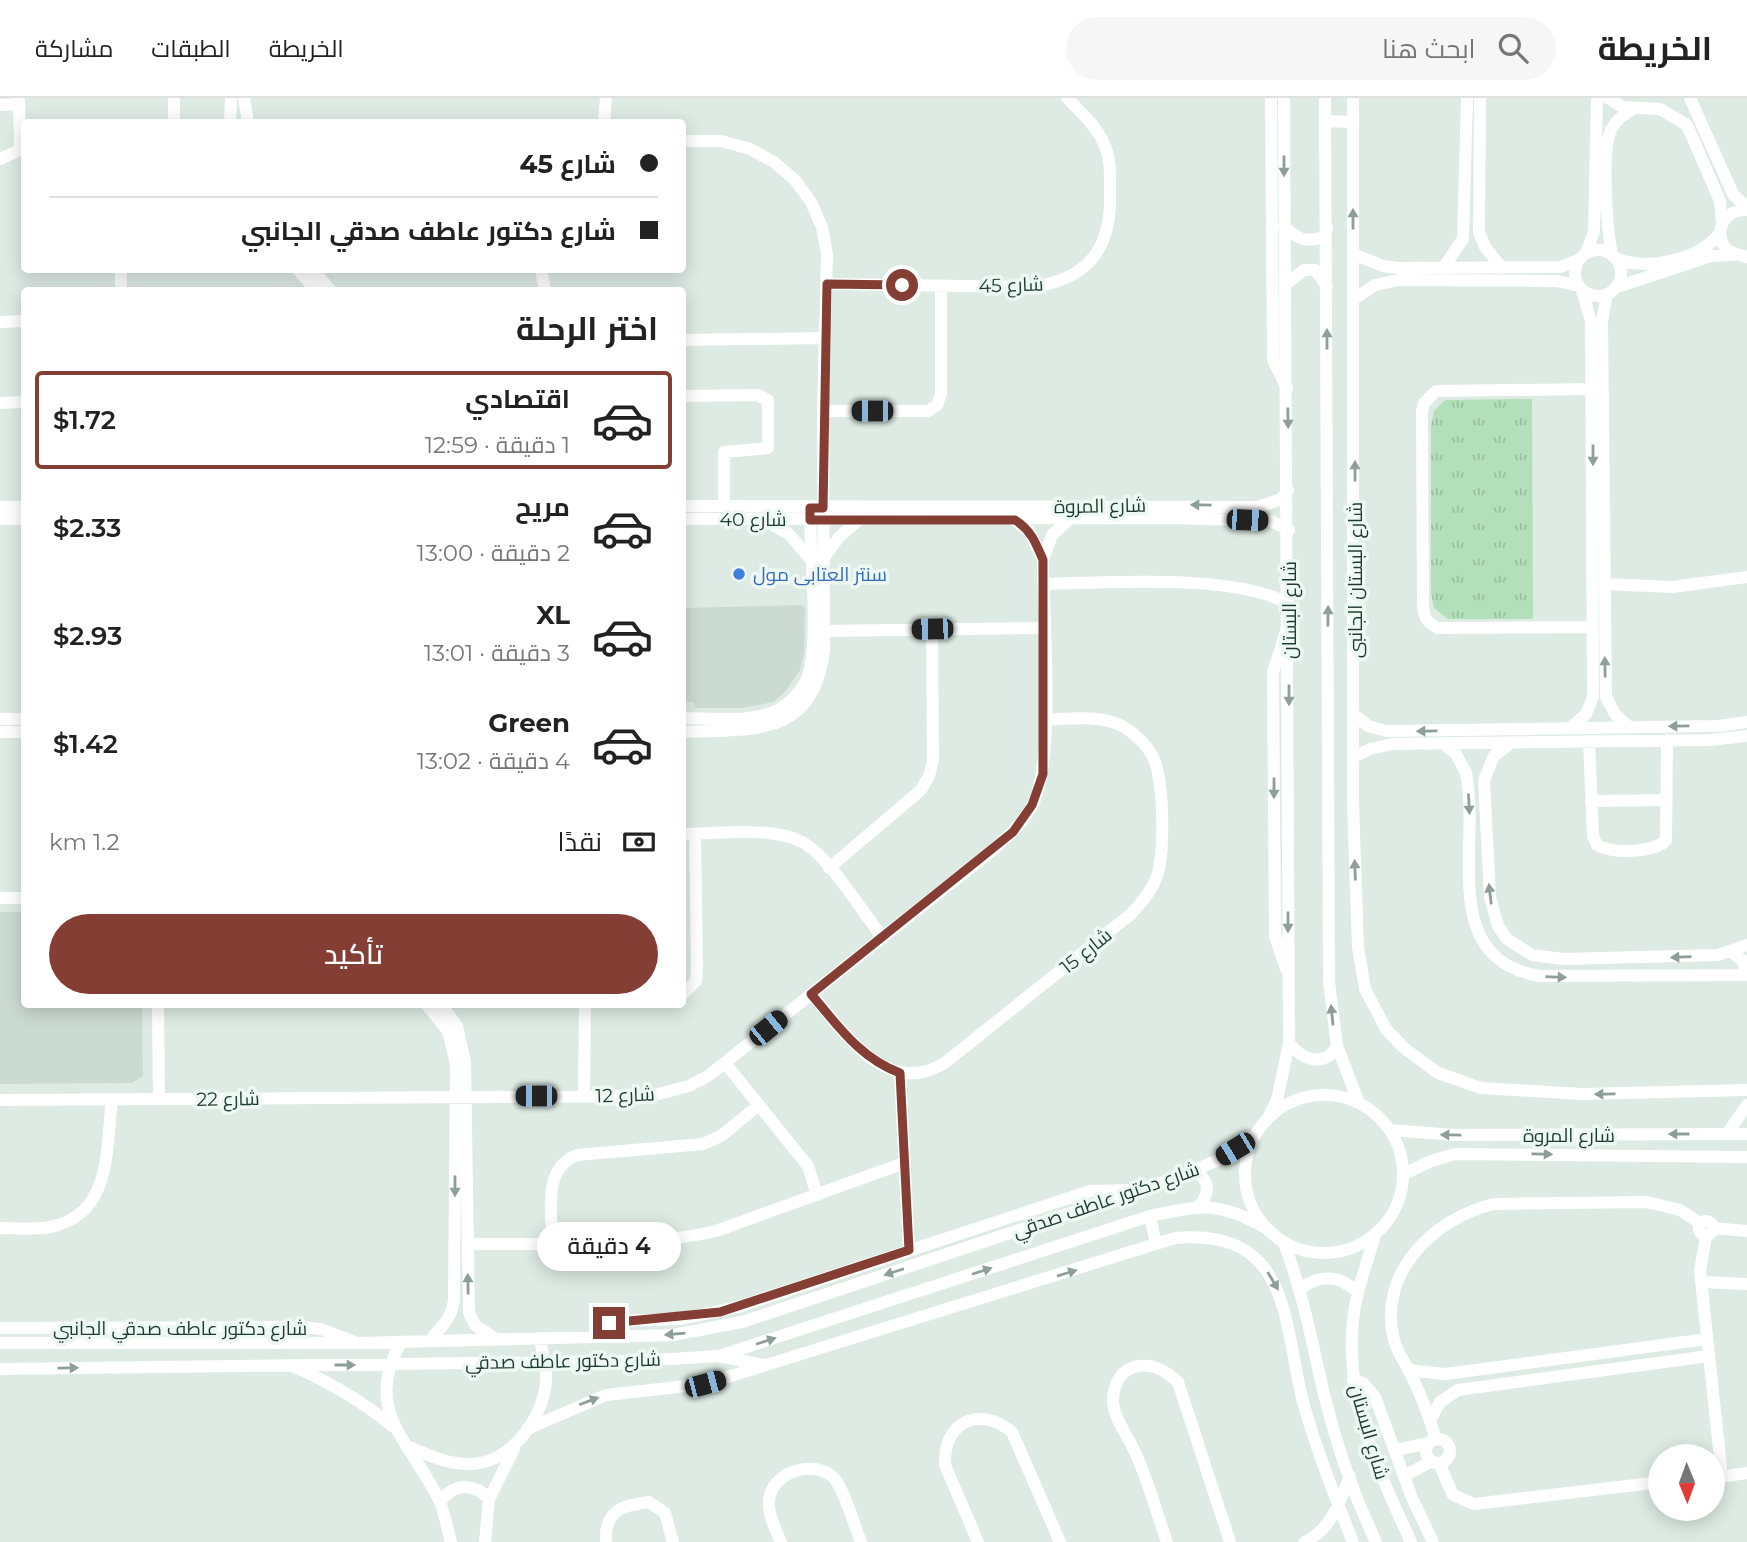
<!DOCTYPE html>
<html lang="ar">
<head>
<meta charset="utf-8">
<style>
	body { margin:0; font-family:Montserrat,Cairo,sans-serif; background:#f6f6f6; color:#222; direction:rtl; height:100vh; display:flex; flex-direction:column; font-size:26px; white-space:nowrap }
	* { box-sizing:border-box; margin:0 }
	p { font-size:23px; color:#767676 }
	.icon { flex:none; width:38px; height:38px; fill:none; stroke:currentColor; stroke-width:2; stroke-linecap:round; stroke-linejoin:round }
	.map { position:relative; flex:1; overflow:hidden; direction:ltr }
	.panel { position:absolute; left:21px; top:189px; width:665px; height:721px; display:flex; flex-direction:column; background:#fff; border-radius:7px; box-shadow:0 4px 18px #0003; direction:rtl }
	.panel>* { flex:none }
	.guide { position:absolute; left:21px; top:21px; width:665px; height:154px; border-radius:7px; box-shadow:0 4px 18px #0003; direction:rtl; display:grid; align-content:center; height:154px; padding:0 28px; background:#fff }
	.needle { width:46px; rotate:179deg }
	.tools { position:absolute; left:1648px; top:1346px; display:grid; gap:14px }
	.tools a { display:grid; place-items:center; width:77px; height:77px; border-radius:50%; background:#fff; box-shadow:0 4px 18px #0003; font-size:35px }
	.end { position:absolute; width:32px; height:32px; margin:-16px; border:9px solid #853e33; background:#fff; box-shadow:0 0 0 4px #fff }
	.from { border-radius:50% }
	.bubble { position:absolute; height:49px; border-radius:24px; background:#fff; box-shadow:0 4px 18px #0003; font-size:23px; font-weight:600; line-height:49px; text-align:center; direction:rtl }
	.car { position:absolute; width:21px; height:42px; margin:-21px -10px; border-radius:9px; box-shadow:0 0 5px 2px #0007; background:linear-gradient(#222 24%,#8ab4d8 0 40%,#222 0 76%,#8ab4d8 0 86%,#222 0) }
	.guide b { display:flex; align-items:center; gap:24px; height:66px; font-size:26px }
	.guide b+b { border-top:2px solid #e0e0e0 }
	.guide i { width:18px; height:18px; background:#222 }
	ul { padding:0; list-style:none }
	li { display:flex; align-items:center; gap:21px; height:98px; margin:0 14px 10px; padding:0 14px; border:4px solid transparent; border-radius:7px }
	li div { flex:1 }
	li b { display:block; font-size:26px }
	li em { font-style:normal; font-weight:600 }
	li.on { border-color:#853e33 }
	li>.icon { width:63px; height:63px; stroke-width:1.5 }
	h2 { padding:0 28px; font-size:32px; line-height:84px }
	.pay { display:flex; align-items:center; gap:18px; height:77px; padding:0 28px; font-size:26px }
	.pay p { margin-inline-start:auto }
	.button { display:flex; gap:14px; margin-top:auto; padding:14px 28px }
	.button a { flex:1; height:80px; border-radius:42px; background:#853e33; color:#fff; font-size:28px; font-weight:600; line-height:80px; text-align:center }
	header { display:flex; align-items:center; gap:42px; box-sizing:border-box; height:98px; padding:0 35px; background:#fff; border-bottom:2px solid #e0e0e0 }
	header strong { font-size:33px }
	nav { display:flex; gap:38px; margin-inline-start:auto; font-size:24px }
	.search { width:490px; height:63px; background:#f6f6f6; display:flex; align-items:center; gap:18px; box-sizing:border-box; padding:0 24px; border-radius:38px; color:#767676; font-size:26px }
	.map>svg:first-child { display:block }
	.built { fill:#ccdbd2 }
	.grass { fill:url(#grass-tufts) }
	.lines { fill:none; stroke-linecap:round; stroke-linejoin:round }
	.minor { stroke:#fff; stroke-width:12 }
	.oneway { fill:#8e9e98 }
	.route { stroke:#853e33; stroke-width:9 }
	.shop-dot { fill:#3f7fe0; stroke:#eef8f2; stroke-width:2.5 }
	.labels { text-anchor:middle; dominant-baseline:central; stroke-width:7; stroke-linejoin:round; paint-order:stroke }
	.street-label { font-size:19px; fill:#1d3c31; stroke:#eef8f2 }
	.shop-label { font-size:19px; fill:#366cbe; stroke:#eef8f2; text-anchor:start }
</style>
</head>
<body>
<header>
<strong>الخريطة</strong>
<div class="search"><svg class="icon" aria-label="search" viewBox="0 0 24 24"><circle cx="10" cy="10" r="6"/><path d="M15 15l6 6"/></svg>ابحث هنا</div>
<nav><a>الخريطة</a><a>الطبقات</a><a>مشاركة</a></nav>
</header>
<div class="map">
<svg width="1747" height="1444" viewBox="0 0 1747 1444">
	<defs>
		<pattern id="grass-tufts" width="24" height="20" patternUnits="userSpaceOnUse" patternTransform="scale(1.75)"><rect width="24" height="20" fill="#b3dfba"/><path d="M3 7l-1-3M5 7V3M7 7l1-3M15 17l-1-3M17 17v-4M19 17l1-3" fill="none" stroke="#9ac0a0"/></pattern>
	</defs>
	<rect width="100%" height="100%" fill="#ddebe4"/>
	<!-- built -->
	<path class="built" d="M 801,507 L 805,509 L 804,556 L 800,572 L 785,594 L 773,604 L 742,610 L 696,610 L 693,604 L 683,604 L 683,510 Z
		M 0,814 L 24,814 L 24,906 L 142,907 L 143,978 L 132,985 L 0,986 Z"/>
	<!-- grass -->
	<path class="grass" d="M 1532,301 L 1533,521 L 1448,521 L 1434,510 L 1431,494 L 1431,328 L 1434,313 L 1445,302 Z"/>
	<g class="lines">
		<!-- minor -->
		<path class="minor" d="M 19,0 L 20,51
			M 174,0 L 174,24
			M 244,0 L 248,24
			M 1271,0 L 1273,262 L 1287,290
			M 1325,0 L 1329,884 L 1337,948 L 1359,1005
			M 1353,0 L 1353,706 L 1358,849 L 1365,891 L 1386,931 L 1404,950 L 1438,975 L 1481,990 L 1582,996 L 1747,992
			M 1480,0 L 1479,134 L 1485,149 L 1502,170
			M 1608,0 L 1623,9 L 1660,11 L 1687,27 L 1720,103 L 1722,125
			M 1690,0 L 1733,96 L 1747,110
			M 0,7 L 19,6
			M 1326,23 L 1353,24
			M 230,24 L 231,0
			M 604,24 L 606,0
			M 682,43 L 721,43 L 750,51 L 774,64 L 795,82 L 811,104 L 822,129 L 827,156 L 823,313 L 824,552 C 814,640 753,631 682,634
			M 0,61 L 24,50
			M 1747,112 C 1723,111 1712,135 1728,153 L 1747,159
			M 1284,128 C 1297,141 1307,146 1324,138 L 1327,130
			M1575 175a23 23 0 1 1 46 0a23 23 0 1 1-46 0Z
			M 1586,155 L 1594,133 L 1597,0
			M 1353,156 L 1383,168 L 1398,170 L 1560,169 L 1578,162
			M 1612,156 C 1607,132 1601,53 1611,32 C 1616,21 1625,15 1635,10
			M 1616,160 C 1646,174 1699,162 1720,135
			M 1443,170 L 1463,141 L 1467,0
			M 121,172 L 121,192
			M 298,172 L 316,192
			M 313,172 L 330,192
			M 541,172 L 545,192
			M 827,186 L 1032,189 C 1089,181 1112,150 1110,94 C 1110,78 1111,61 1104,46 C 1097,28 1080,14 1067,0
			M 1286,186 L 1304,172 L 1315,172 L 1327,188
			M 1617,189 L 1711,158 L 1733,157
			M 1607,196 L 1602,223 L 1606,599 L 1615,616 L 1629,629
			M 1354,201 L 1375,187 L 1399,182 L 1557,183 L 1579,188
			M 0,224 L 24,223
			M 682,242 L 825,240
			M 682,298 L 757,297 L 768,302 L 768,350 L 724,354 L 724,409
			M 0,305 L 24,304
			M 823,313 L 928,313 L 937,307 L 941,296 L 941,188
			M 682,408 L 1258,409 L 1281,401 L 1288,392
			M 0,409 L 24,409
			M 0,421 L 24,421
			M 682,421 L 1173,420 L 1271,423 L 1289,432
			M 1015,422 L 1029,433 L 1043,462
			M 767,424 L 789,436 L 810,461
			M 823,461 L 839,439 L 860,421
			M 1043,486 C 1107,485 1234,475 1289,506
			M 1604,486 L 1672,489 L 1747,479
			M 1591,529 L 1438,530 C 1425,524 1423,517 1423,504 L 1422,313 L 1424,305 L 1436,293 L 1593,291
			M 824,533 L 1043,530
			M 1354,616 L 1368,628 L 1386,633 L 1718,628 L 1747,624
			M 682,620 C 711,620 746,625 773,614 C 789,608 804,591 809,575 C 819,536 810,457 810,414
			M 0,621 L 24,621
			M 1570,630 L 1586,616 L 1593,599 L 1591,224 L 1582,192
			M 0,634 L 24,634
			M 1589,643 L 1593,738 L 1597,747 C 1611,756 1655,755 1666,742 L 1667,642
			M 1511,645 L 1494,658 L 1484,682 L 1490,799 L 1498,828 L 1507,841 L 1532,857 L 1563,861 L 1718,857 L 1747,847
			M 1444,646 L 1456,656 L 1466,675 C 1481,749 1437,861 1540,878 L 1747,877
			M 1354,659 L 1370,651 L 1392,646 L 1709,642 L 1747,638
			M 1591,703 L 1667,702
			M 682,736 C 716,736 773,728 802,744 C 828,757 863,815 883,840
			M 829,770 L 921,692 L 929,678 L 933,663 L 932,531
			M 0,800 L 24,800
			M 1732,854 L 1743,863 L 1747,877
			M 1286,871 L 1275,838 L 1273,574 L 1287,530
			M 812,896 C 844,935 888,1002 946,964 L 1131,816 C 1143,803 1155,789 1159,771 C 1164,745 1164,683 1153,659 C 1147,647 1135,636 1124,629 C 1101,616 1069,621 1045,622
			M 682,897 L 696,883 L 697,871 L 695,736
			M 158,906 L 159,1002
			M 426,906 L 448,933 L 456,966 L 454,1202 C 451,1223 441,1228 430,1243
			M 441,906 L 457,928 L 465,964 L 469,1215 L 475,1227 L 496,1241
			M 1289,945 C 1301,961 1325,971 1337,948
			M 725,965 L 808,1068 L 817,1097
			M 900,975 L 909,1152
			M1245 1076a79 79 0 1 1 158 0a79 79 0 1 1-158 0Z
			M 584,998 L 585,906
			M 0,1002 L 651,998 L 689,988 L 708,978 L 989,755 C 1005,741 1021,728 1032,708 C 1056,662 1043,519 1043,462 L 1052,437 L 1068,422
			M 1268,1020 L 1277,1002 L 1289,945 L 1284,0
			M 1390,1032 L 1454,1037 L 1747,1036
			M 1727,1036 L 1747,1007
			M 1195,1073 C 1210,1083 1210,1094 1200,1107
			M 1404,1076 L 1431,1063 L 1455,1056 L 1747,1059
			M 1150,1118 L 1156,1146
			M1699 1130a7 7 0 1 1 14 0a7 7 0 1 1-14 0Z
			M 0,1130 C 16,1130 34,1132 50,1129 C 112,1117 106,1051 112,1002
			M 1713,1130 L 1747,1133
			M 1375,1137 C 1368,1162 1358,1188 1354,1214 C 1342,1296 1378,1372 1411,1444
			M 1706,1138 L 1700,1173 L 1722,1379
			M 552,1145 C 552,1113 542,1071 577,1057 L 703,1046 L 721,1038 L 759,1007
			M 1284,1145 C 1303,1195 1312,1245 1324,1296 C 1336,1346 1354,1398 1376,1444
			M 468,1146 C 550,1145 636,1151 716,1133 L 904,1065
			M 1703,1184 L 1747,1186
			M 1301,1190 C 1321,1176 1341,1177 1358,1195
			M 0,1230 L 301,1229 L 321,1231 L 353,1243
			M 595,1239 L 601,1231 L 618,1223 L 681,1221 L 738,1209 L 1090,1093 L 1133,1092
			M 401,1244 C 362,1313 410,1342 439,1402 C 445,1415 447,1430 451,1444
			M 0,1245 L 357,1245 L 673,1237 L 742,1224 L 1173,1081 L 1216,1063 L 1254,1038
			M 723,1259 L 764,1267
			M 295,1269 C 331,1285 362,1303 392,1328
			M 0,1271 L 638,1263 L 719,1258 L 1150,1118 C 1202,1107 1218,1103 1266,1130
			M 1408,1272 L 1445,1276 L 1707,1241
			M 1353,1282 L 1363,1285 L 1375,1299 L 1412,1400 L 1433,1444
			M 1430,1323 L 1440,1304 L 1458,1292 L 1709,1258
			M 527,1331 L 606,1297 L 705,1286 L 1175,1140 C 1291,1129 1283,1224 1303,1304 C 1316,1351 1335,1399 1353,1444
			M1426 1353a12 12 0 1 1 24 0a12 12 0 1 1-24 0Z
			M 1436,1342 C 1429,1318 1420,1293 1408,1271 C 1403,1262 1397,1253 1394,1242 C 1377,1175 1434,1120 1494,1106 L 1647,1104 L 1680,1112 L 1700,1125
			M 409,1349 C 428,1357 445,1365 466,1366 C 508,1368 543,1323 546,1283 C 547,1268 543,1255 539,1240
			M 1395,1352 L 1429,1345
			M 1439,1365 L 1453,1397 L 1474,1406 L 1661,1384
			M 1404,1378 L 1432,1363
			M 1713,1380 L 1747,1375
			M 440,1404 C 453,1385 474,1384 489,1401
			M 485,1444 L 489,1401 L 514,1351
			M 606,1444 C 604,1413 622,1407 649,1404 L 665,1415 L 673,1444
			M 781,1444 C 775,1431 768,1416 769,1402 C 772,1374 812,1361 833,1379 C 844,1390 855,1429 861,1444
			M 978,1444 L 945,1367 C 943,1324 979,1307 1012,1334 L 1060,1444
			M 1167,1444 C 1156,1414 1148,1381 1134,1352 C 1127,1336 1114,1321 1113,1303 C 1113,1288 1120,1273 1134,1269 C 1152,1264 1166,1273 1178,1284 L 1230,1444
			M 1305,1444 C 1332,1431 1339,1404 1350,1378"/>
	</g>
	<!-- one-way arrows -->
	<defs><path id="oneway-solid" d="M-6-.8H1V-3.2L6.5 0L1 3.2V.8H-6Z" transform="scale(1.75)"/></defs>
	<g class="oneway">
		<use href="#oneway-solid" transform="translate(1284 68) rotate(90)"/>
		<use href="#oneway-solid" transform="translate(1353 121) rotate(-90)"/>
		<use href="#oneway-solid" transform="translate(1327 241) rotate(-90)"/>
		<use href="#oneway-solid" transform="translate(1288 320) rotate(89)"/>
		<use href="#oneway-solid" transform="translate(1593 357) rotate(90)"/>
		<use href="#oneway-solid" transform="translate(1355 373) rotate(-90)"/>
		<use href="#oneway-solid" transform="translate(1201 407) rotate(-179)"/>
		<use href="#oneway-solid" transform="translate(1328 518) rotate(-89)"/>
		<use href="#oneway-solid" transform="translate(1605 569) rotate(-91)"/>
		<use href="#oneway-solid" transform="translate(1289 597) rotate(90)"/>
		<use href="#oneway-solid" transform="translate(1679 628) rotate(179)"/>
		<use href="#oneway-solid" transform="translate(1427 633) rotate(179)"/>
		<use href="#oneway-solid" transform="translate(1274 690) rotate(90)"/>
		<use href="#oneway-solid" transform="translate(1469 706) rotate(87)"/>
		<use href="#oneway-solid" transform="translate(1355 772) rotate(-92)"/>
		<use href="#oneway-solid" transform="translate(1490 796) rotate(-97)"/>
		<use href="#oneway-solid" transform="translate(1288 824) rotate(90)"/>
		<use href="#oneway-solid" transform="translate(1681 859) rotate(178)"/>
		<use href="#oneway-solid" transform="translate(1556 879) rotate(2)"/>
		<use href="#oneway-solid" transform="translate(1332 917) rotate(-96)"/>
		<use href="#oneway-solid" transform="translate(1605 996) rotate(179)"/>
		<use href="#oneway-solid" transform="translate(1679 1036) rotate(180)"/>
		<use href="#oneway-solid" transform="translate(1451 1037) rotate(-179)"/>
		<use href="#oneway-solid" transform="translate(1542 1056) rotate(1)"/>
		<use href="#oneway-solid" transform="translate(455 1088) rotate(90)"/>
		<use href="#oneway-solid" transform="translate(982 1173) rotate(-18)"/>
		<use href="#oneway-solid" transform="translate(894 1174) rotate(162)"/>
		<use href="#oneway-solid" transform="translate(1067 1175) rotate(-17)"/>
		<use href="#oneway-solid" transform="translate(1273 1183) rotate(59)"/>
		<use href="#oneway-solid" transform="translate(468 1186) rotate(-91)"/>
		<use href="#oneway-solid" transform="translate(675 1236) rotate(175)"/>
		<use href="#oneway-solid" transform="translate(766 1243) rotate(-18)"/>
		<use href="#oneway-solid" transform="translate(345 1267)"/>
		<use href="#oneway-solid" transform="translate(68 1270) rotate(-1)"/>
		<use href="#oneway-solid" transform="translate(589 1303) rotate(-21)"/>
	</g>
	<g class="lines">
		<!-- route -->
		<path class="route" d="M 609,1225 L 720,1214 L 909,1152 L 900,975 C 860,960 838,928 811,896 L 1013,734 L 1032,707 L 1043,676 L 1043,462 C 1036,445 1031,432 1015,422 L 810,422 L 810,410 L 823,410 L 827,186 L 902,187"/>
	</g>
	<!-- markers -->
	<circle class="shop-dot" cx="739" cy="476" r="7"/>
	<g class="labels">
		<!-- street labels -->
		<g class="street-label">
			<text transform="translate(1011 187) rotate(-2)">شارع 45</text>
			<text transform="translate(1100 408) rotate(-1)">شارع المروة</text>
			<text x="753" y="421">شارع 40</text>
			<text transform="translate(1355 482) rotate(-90)">شارع البستان الجانبى</text>
			<text transform="translate(1289 512) rotate(-90)">شارع البستان</text>
			<text transform="translate(1086 853) rotate(-39)">شارع 15</text>
			<text transform="translate(625 997) rotate(-2)">شارع 12</text>
			<text transform="translate(228 1001) rotate(-1)">شارع 22</text>
			<text x="1569" y="1037">شارع المروة</text>
			<text transform="translate(1106 1102) rotate(-19)">شارع دكتور عاطف صدقي</text>
			<text x="180" y="1230">شارع دكتور عاطف صدقي الجانبي</text>
			<text transform="translate(563 1263) rotate(-1)">شارع دكتور عاطف صدقي</text>
			<text transform="translate(1369 1334) rotate(74)">شارع البستان</text>
		</g>
		<!-- shop labels -->
		<g class="shop-label">
			<text x="753" y="476">سنتر العتابى مول</text>
		</g>
	</g>
</svg>
<div class="tools">
<a><svg class="needle" viewBox="-14 -14 28 28"><path d="M0-13l5 13h-10z" fill="#e53935"/><path d="M0 13l5-13h-10z" fill="#767676"/></svg></a>
</div>
<i class="end from" style="left:902px;top:187px"></i>
<i class="end" style="left:609px;top:1225px"></i>
<div class="bubble" style="left:537px;top:1124px;width:144px">4 دقيقة</div>
<i class="car" style="left:872px;top:313px;rotate:270deg"></i>
<i class="car" style="left:1247px;top:422px;rotate:92deg"></i>
<i class="car" style="left:932px;top:531px;rotate:269deg"></i>
<i class="car" style="left:768px;top:930px;rotate:51deg"></i>
<i class="car" style="left:536px;top:998px;rotate:270deg"></i>
<i class="car" style="left:1235px;top:1051px;rotate:239deg"></i>
<i class="car" style="left:705px;top:1286px;rotate:75deg"></i>
<div class="guide">
<b><i class="from"></i>شارع 45</b>
<b><i></i>شارع دكتور عاطف صدقي الجانبي</b>
</div>
<section class="panel">
<h2>اختر الرحلة</h2>
<ul>
<li class="on"><svg class="icon" aria-label="car" viewBox="0 0 24 24"><path d="M5 17H2v-5l4-1 3-4h7l3 4 3 1v5h-3M9 17h6M6 11h13"/><circle cx="7" cy="17" r="2"/><circle cx="17" cy="17" r="2"/></svg><div><b>اقتصادي</b><p>1 دقيقة · 12:59</p></div><em>$1.72</em></li>
<li><svg class="icon" aria-label="car" viewBox="0 0 24 24"><path d="M5 17H2v-5l4-1 3-4h7l3 4 3 1v5h-3M9 17h6M6 11h13"/><circle cx="7" cy="17" r="2"/><circle cx="17" cy="17" r="2"/></svg><div><b>مريح</b><p>2 دقيقة · 13:00</p></div><em>$2.33</em></li>
<li><svg class="icon" aria-label="car" viewBox="0 0 24 24"><path d="M5 17H2v-5l4-1 3-4h7l3 4 3 1v5h-3M9 17h6M6 11h13"/><circle cx="7" cy="17" r="2"/><circle cx="17" cy="17" r="2"/></svg><div><b>XL</b><p>3 دقيقة · 13:01</p></div><em>$2.93</em></li>
<li><svg class="icon" aria-label="car" viewBox="0 0 24 24"><path d="M5 17H2v-5l4-1 3-4h7l3 4 3 1v5h-3M9 17h6M6 11h13"/><circle cx="7" cy="17" r="2"/><circle cx="17" cy="17" r="2"/></svg><div><b>Green</b><p>4 دقيقة · 13:02</p></div><em>$1.42</em></li>
</ul>
<div class="pay"><svg class="icon" aria-label="cash" viewBox="0 0 24 24"><path d="M3 7h18v10H3z"/><circle cx="12" cy="12" r="2"/></svg>نقدًا<p>1.2 km</p></div>
<div class="button"><a>تأكيد</a></div>
</section>
</div>
</body>
</html>
